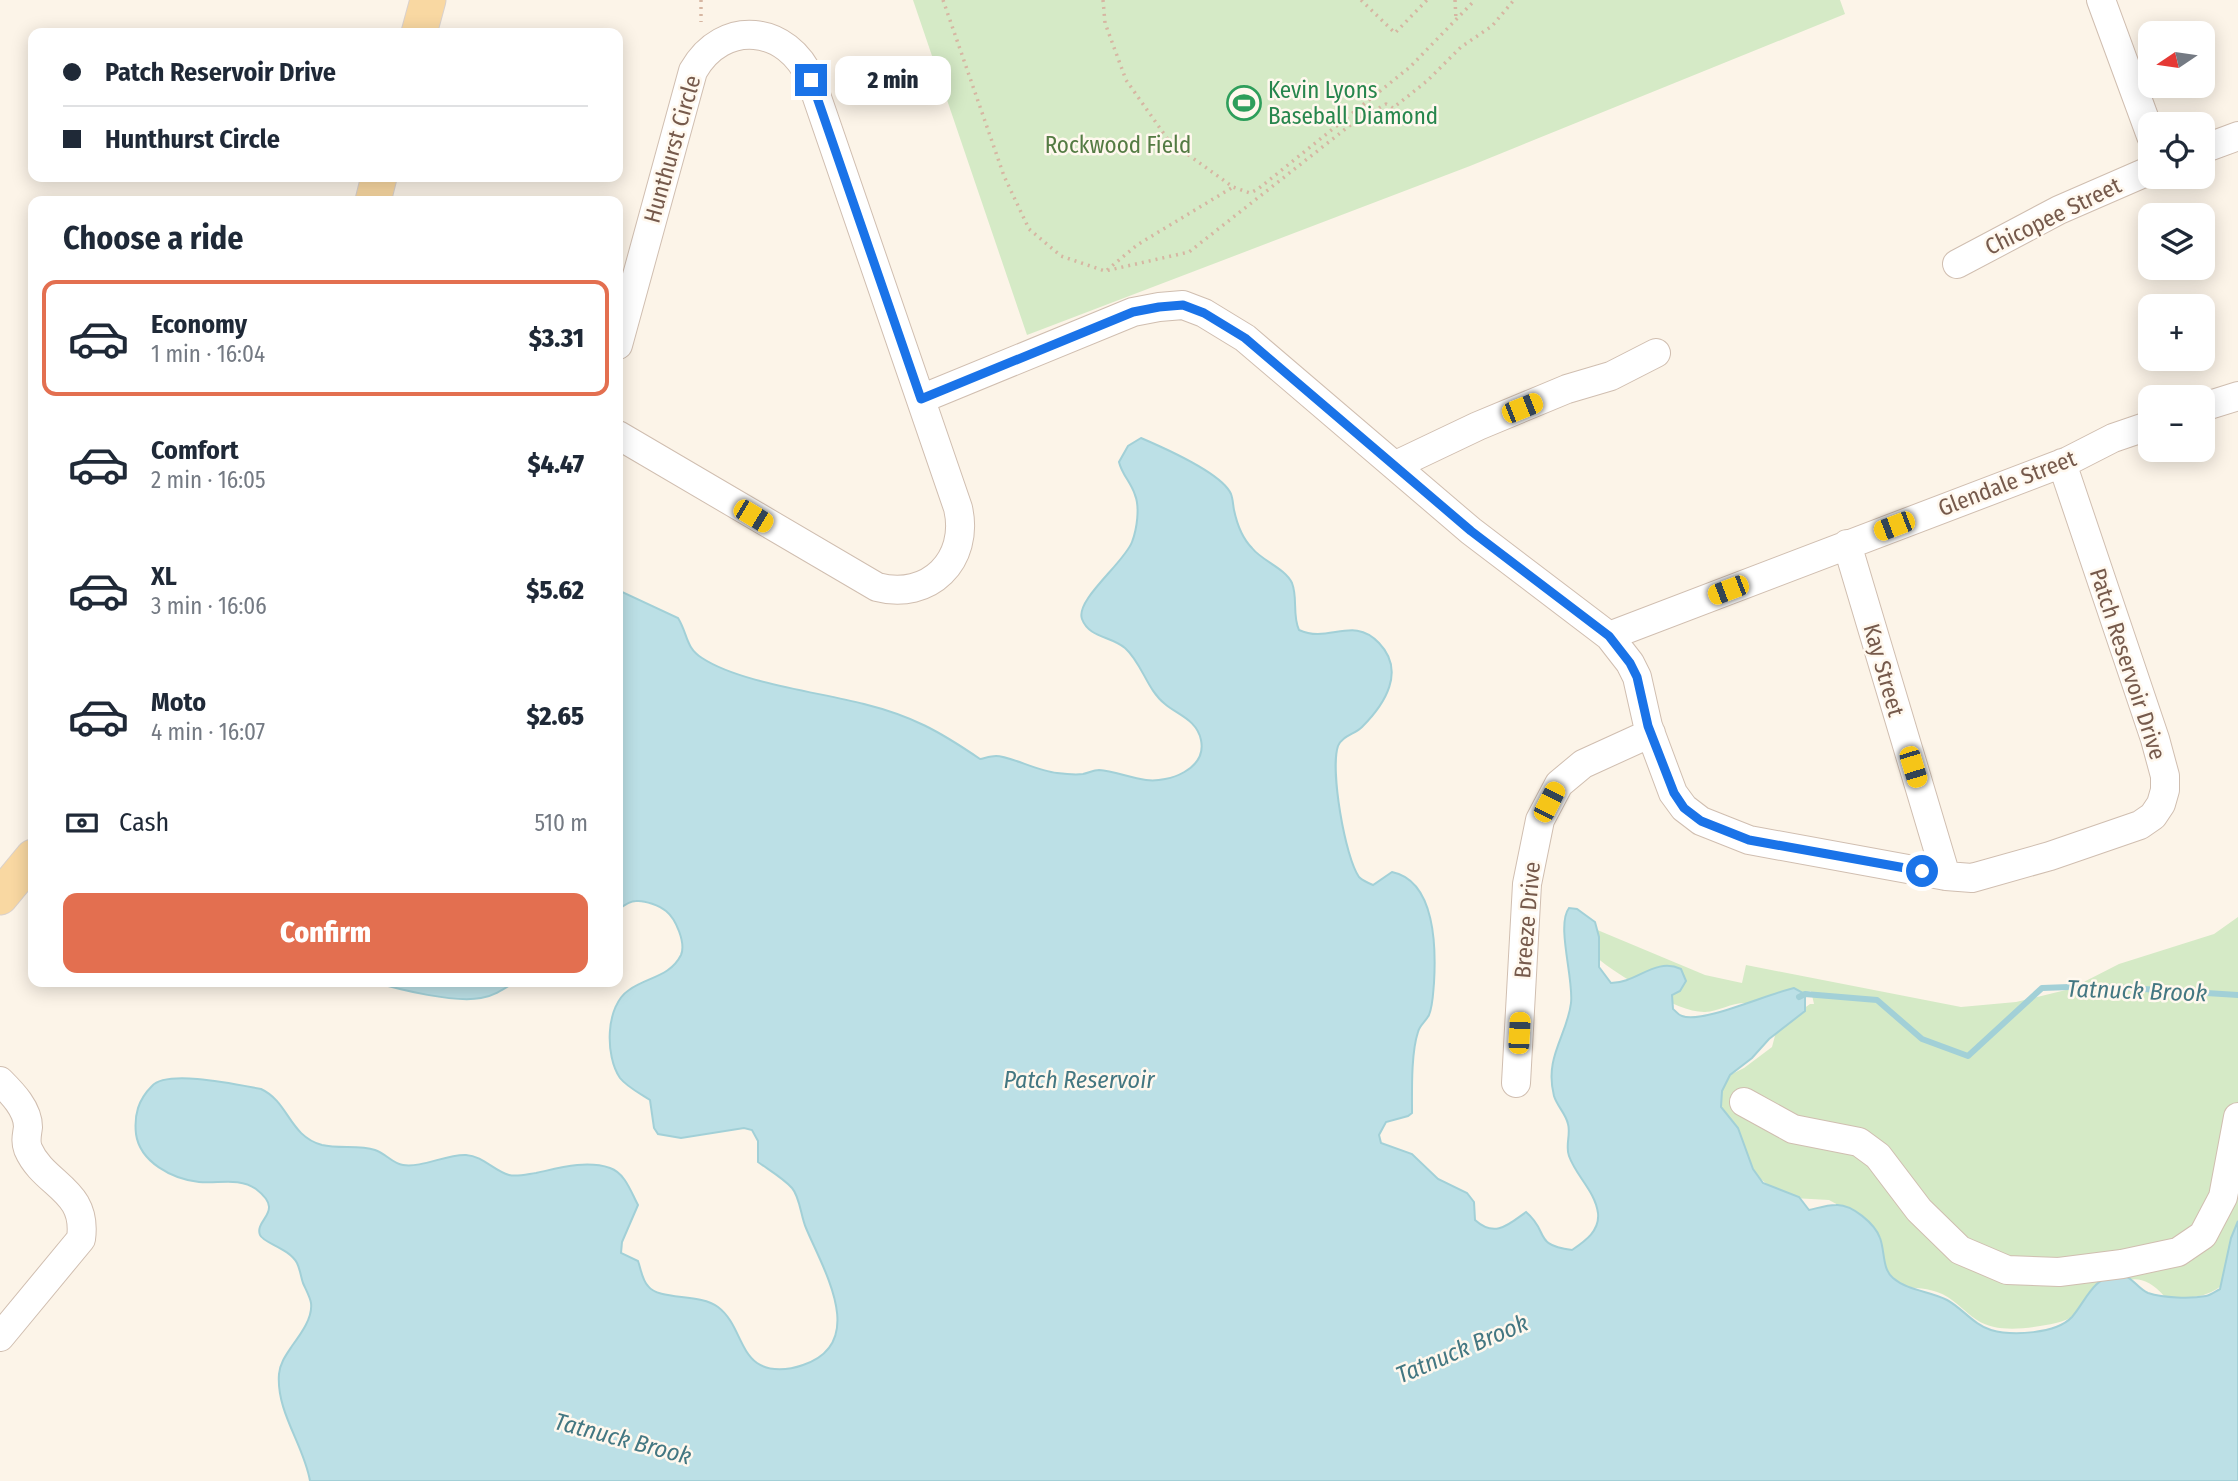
<!DOCTYPE html>
<html lang="en">
<head>
<meta charset="utf-8">
<style>
	body { margin:0; font-family:"Fira Sans Condensed",sans-serif; background:#f2f2f3; color:#1f2937; height:100vh; display:flex; flex-direction:column; font-size:26px; white-space:nowrap }
	* { box-sizing:border-box; margin:0 }
	p { font-size:23px; color:#747a83 }
	.icon { flex:none; width:38px; height:38px; fill:none; stroke:currentColor; stroke-width:2; stroke-linecap:round; stroke-linejoin:round }
	.map { position:relative; flex:1; overflow:hidden }
	.details { position:absolute; left:28px; top:196px; width:595px; height:791px; display:flex; flex-direction:column; background:#fff; border-radius:14px; box-shadow:0 4px 18px #0003 }
	.details>* { flex:none }
	.guide { position:absolute; left:28px; top:28px; width:595px; height:154px; border-radius:14px; box-shadow:0 4px 18px #0003; display:grid; align-content:center; height:154px; padding:0 35px; background:#fff }
	.needle { width:46px; rotate:257deg }
	.controls { position:absolute; left:2138px; top:21px; display:grid; gap:14px }
	.controls a { display:grid; place-items:center; width:77px; height:77px; border-radius:14px; background:#fff; box-shadow:0 4px 18px #0003; font-size:35px }
	.end { position:absolute; width:32px; height:32px; margin:-16px; border:9px solid #1a73e8; background:#fff; box-shadow:0 0 0 4px #fff }
	.from { border-radius:50% }
	.bubble { position:absolute; height:49px; border-radius:14px; background:#fff; box-shadow:0 4px 18px #0003; font-size:23px; font-weight:800; line-height:49px; text-align:center }
	.car { position:absolute; width:21px; height:42px; margin:-21px -10px; border-radius:9px; box-shadow:0 0 5px 2px #0007; background:linear-gradient(#f5c518 24%,#345 0 40%,#f5c518 0 76%,#345 0 86%,#f5c518 0) }
	.guide b { display:flex; align-items:center; gap:24px; height:66px; font-size:26px }
	.guide b+b { border-top:2px solid #e0e1e3 }
	.guide i { width:18px; height:18px; background:#1f2937 }
	ul { padding:0; list-style:none }
	li { display:flex; align-items:center; gap:21px; height:116px; margin:0 14px 10px; padding:0 21px; border:4px solid transparent; border-radius:14px }
	li div { flex:1 }
	li b { display:block; font-size:26px }
	li em { font-style:normal; font-weight:800 }
	li.current { border-color:#e36f50 }
	li>.icon { width:63px; height:63px; stroke-width:1.5 }
	h2 { padding:0 35px; font-size:32px; line-height:84px }
	.pay { display:flex; align-items:center; gap:18px; height:77px; padding:0 35px; font-size:26px }
	.pay p { margin-inline-start:auto }
	.button { display:flex; gap:14px; margin-top:auto; padding:14px 35px }
	.button a { flex:1; height:80px; border-radius:14px; background:#e36f50; color:#fff; font-size:28px; font-weight:800; line-height:80px; text-align:center }
	.map>svg:first-child { display:block }
	.green { fill:#d5eac6 }
	.water { fill:#bce0e6; stroke:#a2d0d7; stroke-width:2 }
	.lines { fill:none; stroke-linecap:round; stroke-linejoin:round }
	.stream { stroke:#a2d0d7; stroke-width:6 }
	.minor-casing { stroke:#d0beb0; stroke-width:30 }
	.major-casing { stroke:#d9d1cd; stroke-width:37 }
	.path { stroke:#d6b6a2; stroke-width:3.5; stroke-dasharray:2 5; stroke-linecap:butt }
	.minor { stroke:#fff; stroke-width:28 }
	.major { stroke:#f9d8a2; stroke-width:35 }
	.route { stroke:#1a73e8; stroke-width:9 }
	.labels { text-anchor:middle; dominant-baseline:central; stroke-width:5; stroke-linejoin:round; paint-order:stroke }
	.leisure-label { font-size:23px; fill:#27864d; stroke:#fff8ee; text-anchor:start }
	.park-label { font-size:23px; fill:#547b43; stroke:#fff8ee }
	.street-label { font-size:23px; fill:#765a4c; stroke:#fff8ee }
	.water-label { font-size:24px; font-style:italic; fill:#437782; stroke:#fff8ee }
</style>
</head>
<body>
<div class="map">
<svg width="2238" height="1481" viewBox="0 0 2238 1481">
	<rect width="100%" height="100%" fill="#fcf4e8"/>
	<!-- green -->
	<path class="green" d="M 913,0 L 1840,0 L 1845,14 L 1470,166 L 1027,335 Z
		M 2238,917 L 2238,1226 L 2229,1280 C 2205,1300 2195,1297 2165,1297 C 2123,1248 2098,1315 2056,1323 C 2033,1328 1997,1334 1977,1320 C 1963,1311 1953,1297 1937,1292 C 1924,1287 1909,1288 1895,1286 L 1840,1206 L 1829,1200 L 1793,1198 L 1779,1194 L 1751,1171 L 1723,1115 L 1719,1095 L 1724,1078 L 1744,1068 L 1772,1047 L 1777,1028 L 1810,1004 L 1814,1004 L 1811,991 L 1748,1003 C 1732,1002 1720,1011 1705,1012 C 1678,1013 1618,975 1597,958 L 1595,929 L 1705,975 L 1742,983 L 1746,965 L 1961,1007 L 2016,1002 L 2070,989 L 2119,964 L 2214,934 Z"/>
	<!-- water -->
	<path class="water" d="M 1141,438 C 1162,447 1222,473 1231,494 C 1233,499 1233,505 1234,510 C 1237,524 1242,538 1252,548 C 1262,561 1285,568 1292,583 C 1298,598 1292,615 1299,630 C 1329,644 1353,615 1379,643 C 1406,671 1385,704 1362,727 C 1355,734 1342,736 1338,746 C 1330,770 1345,857 1359,877 C 1363,881 1368,883 1373,885 L 1392,872 C 1436,881 1436,949 1434,983 C 1433,993 1433,1005 1429,1015 C 1426,1021 1419,1026 1418,1032 C 1411,1053 1412,1090 1412,1113 L 1408,1116 L 1386,1122 L 1379,1135 L 1381,1143 L 1412,1154 L 1438,1179 L 1467,1193 L 1474,1202 L 1475,1220 C 1495,1238 1508,1225 1526,1212 C 1550,1232 1532,1245 1572,1250 C 1585,1241 1600,1231 1598,1213 C 1595,1191 1576,1176 1569,1156 C 1565,1146 1571,1134 1568,1124 C 1566,1114 1557,1106 1554,1096 C 1544,1057 1567,1036 1571,1003 C 1574,979 1556,925 1569,908 L 1577,909 L 1595,922 L 1599,937 L 1599,967 L 1611,983 C 1637,983 1655,957 1681,969 L 1686,981 L 1680,991 L 1672,995 L 1673,1009 C 1676,1011 1678,1015 1682,1016 C 1702,1024 1770,993 1794,988 L 1805,994 L 1805,1011 L 1769,1039 L 1752,1058 L 1730,1075 L 1722,1091 L 1721,1107 L 1738,1128 L 1753,1169 L 1763,1183 L 1799,1197 L 1809,1210 C 1818,1208 1827,1205 1836,1205 C 1852,1204 1875,1224 1880,1238 C 1885,1251 1882,1269 1893,1278 C 1908,1291 1930,1291 1947,1300 C 1962,1308 1974,1325 1991,1330 C 2012,1336 2056,1334 2072,1317 C 2085,1302 2094,1276 2117,1275 C 2132,1274 2136,1288 2148,1293 C 2164,1298 2190,1299 2206,1296 C 2211,1295 2216,1291 2220,1289 L 2231,1238 L 2238,1221 L 2238,1481 L 310,1481 C 304,1445 276,1412 279,1374 C 280,1363 286,1355 292,1346 C 300,1335 313,1318 311,1303 C 310,1297 306,1290 303,1283 C 301,1277 300,1269 297,1263 C 289,1248 263,1243 260,1235 C 254,1219 286,1212 256,1189 C 239,1177 218,1184 199,1182 C 172,1179 140,1162 136,1134 C 134,1115 138,1100 152,1086 C 167,1069 239,1085 261,1089 C 289,1102 289,1136 322,1145 C 339,1149 359,1145 375,1150 C 385,1153 393,1164 403,1165 C 422,1168 447,1154 466,1155 C 483,1156 494,1171 509,1175 C 517,1177 528,1174 536,1173 C 559,1168 586,1160 610,1168 C 625,1173 631,1192 638,1205 L 622,1242 L 621,1253 L 638,1261 C 641,1269 642,1280 648,1286 C 659,1301 699,1293 718,1307 C 738,1322 739,1350 757,1363 C 770,1372 789,1370 803,1365 C 869,1343 823,1269 806,1228 C 801,1217 800,1197 792,1188 C 783,1178 769,1170 758,1162 L 758,1141 L 752,1130 L 744,1128 L 681,1138 L 658,1134 L 654,1128 L 650,1100 C 641,1094 627,1087 620,1078 C 605,1056 605,1006 629,990 C 647,977 670,977 681,955 C 686,943 676,919 666,911 C 660,906 645,900 636,901 C 629,901 623,906 618,910 L 618,590 L 678,618 C 688,634 685,647 702,658 C 740,683 818,692 864,704 C 912,716 939,731 980,759 C 985,758 991,756 996,756 C 1010,756 1037,771 1057,773 C 1065,774 1075,775 1083,774 C 1088,773 1094,770 1099,770 C 1114,771 1130,778 1146,780 C 1169,783 1207,769 1201,740 C 1197,720 1178,715 1165,704 C 1147,690 1142,663 1125,648 C 1111,636 1089,638 1082,619 C 1075,600 1124,563 1132,542 C 1137,529 1140,507 1135,495 C 1131,482 1122,475 1119,462 L 1128,446 Z
		M 374,982 L 515,982 C 504,989 494,996 481,998 C 454,1003 401,990 374,982 Z"/>
	<g class="lines">
		<!-- stream -->
		<path class="stream" d="M 1799,997 L 1805,994 L 1877,1000 L 1922,1039 L 1968,1056 L 2042,988 L 2096,986 L 2238,995"/>
		<!-- minor casing -->
		<g class="minor-casing">
			<path id="minor" d="M 2101,0 L 2151,136
				M 2203,149 L 2238,136
				M 1957,264 L 2059,210 L 2151,170
				M 618,345 L 693,71 C 723,18 788,25 811,80 L 958,508 C 970,560 929,601 877,587 L 618,435
				M 921,399 L 1133,312 L 1159,307 L 1183,305 L 1204,313 L 1245,338 L 1471,531 L 1609,636 L 1630,663 L 1637,677 L 1648,726 L 1673,793 L 1684,808 L 1701,821 L 1749,840 L 1946,876 L 1972,878 L 2050,856 L 2140,825 L 2153,816 L 2161,804 L 2165,790 L 2165,776 L 2155,739 L 2062,463
				M 2203,407 L 2238,396
				M 1396,465 L 1478,426 L 1567,389 L 1611,376 L 1656,353
				M 1847,544 L 1946,876
				M 1609,636 L 2068,461 L 2113,438 L 2151,425
				M 0,1081 C 12,1093 28,1109 28,1127 C 27,1135 25,1141 28,1149 C 44,1186 88,1189 81,1239 L 0,1337
				M 1516,1083 L 1527,884 L 1540,820 L 1559,784 L 1583,764 L 1651,733
				M 1744,1102 L 1793,1129 L 1859,1142 L 1878,1156 L 1919,1210 L 1960,1250 L 2007,1270 L 2059,1272 L 2122,1264 L 2178,1252 L 2203,1235 L 2223,1197 L 2238,1117"/>
		</g>
		<!-- major casing -->
		<g class="major-casing">
			<path id="major" d="M 419,33 L 428,0
				M 373,201 L 379,177
				M 0,897 L 33,857"/>
		</g>
		<!-- path -->
		<path class="path" d="M 701,0 L 701,22
			M 943,0 L 1004,176 L 1029,229 L 1061,256 L 1105,271 L 1189,252 L 1353,123 L 1386,104 L 1393,108 L 1427,81 L 1461,47 L 1492,26 L 1514,0
			M 1103,0 L 1105,23 L 1126,80 L 1169,141 L 1233,187 L 1250,193 L 1258,189 L 1410,67 L 1475,0
			M 1361,0 L 1395,33 L 1427,0
			M 1455,0 L 1456,19
			M 1107,270 L 1137,245 L 1233,187"/>
		<!-- minor -->
		<use href="#minor" class="minor"/>
		<!-- major -->
		<use href="#major" class="major"/>
	</g>
	<g class="lines">
		<!-- route -->
		<path class="route" d="M 811,80 L 921,399 L 1133,312 L 1159,307 L 1183,305 L 1204,313 L 1245,338 L 1471,531 L 1609,636 L 1630,663 L 1637,677 L 1648,726 L 1674,793 L 1684,808 L 1701,821 L 1749,840 L 1922,871"/>
	</g>
	<!-- icons -->
	<defs>
		<g id="stadium-ring" transform="scale(1.75)"><circle r="9.5" fill="#fff8ee" stroke="#2e9e5b" stroke-width="1.5"/><path d="M0-5a6.5 5 0 1 0 0 10a6.5 5 0 1 0 0-10ZM-3.5-1.8h7v3.6h-7Z" fill="#2e9e5b"/></g>
	</defs>
	<g fill-rule="evenodd">
		<use href="#stadium-ring" x="1244" y="103"/>
	</g>
	<g class="labels">
		<!-- leisure labels -->
		<g class="leisure-label">
			<text x="1268" y="90">Kevin Lyons<tspan x="1268" dy="26">Baseball Diamond</tspan></text>
		</g>
		<!-- park labels -->
		<g class="park-label">
			<text x="1118" y="145">Rockwood Field</text>
		</g>
		<!-- street labels -->
		<g class="street-label">
			<text transform="translate(672 149) rotate(-74)">Hunthurst Circle</text>
			<text transform="translate(2053 216) rotate(-26)">Chicopee Street</text>
			<text transform="translate(2007 483) rotate(-21)">Glendale Street</text>
			<text transform="translate(2128 664) rotate(72)">Patch Reservoir Drive</text>
			<text transform="translate(1884 670) rotate(74)">Kay Street</text>
			<text transform="translate(1527 920) rotate(-85)">Breeze Drive</text>
		</g>
		<!-- water labels -->
		<g class="water-label">
			<text transform="translate(2137 991) rotate(2)">Tatnuck Brook</text>
			<text x="1079" y="1080">Patch Reservoir</text>
			<text transform="translate(1462 1349) rotate(-23)">Tatnuck Brook</text>
			<text transform="translate(623 1439) rotate(15)">Tatnuck Brook</text>
		</g>
	</g>
</svg>
<div class="controls">
<a><svg class="needle" viewBox="-14 -14 28 28"><path d="M0-13l5 13h-10z" fill="#e53935"/><path d="M0 13l5-13h-10z" fill="#747a83"/></svg></a>
<a><svg class="icon" aria-label="locate" viewBox="0 0 24 24"><circle cx="12" cy="12" r="6"/><path d="M12 2v4M12 18v4M2 12h4M18 12h4"/></svg></a>
<a><svg class="icon" aria-label="layers" viewBox="0 0 24 24"><path d="M12 4l9 5-9 5-9-5zM3 14l9 5 9-5"/></svg></a>
<a>+</a>
<a>−</a>
</div>
<i class="end from" style="left:1922px;top:871px"></i>
<i class="end" style="left:811px;top:80px"></i>
<div class="bubble" style="left:835px;top:56px;width:116px">2 min</div>
<i class="car" style="left:1522px;top:408px;rotate:68deg"></i>
<i class="car" style="left:753px;top:516px;rotate:121deg"></i>
<i class="car" style="left:1894px;top:526px;rotate:249deg"></i>
<i class="car" style="left:1728px;top:590px;rotate:249deg"></i>
<i class="car" style="left:1913px;top:767px;rotate:163deg"></i>
<i class="car" style="left:1549px;top:802px;rotate:27deg"></i>
<i class="car" style="left:1519px;top:1033px;rotate:3deg"></i>
<div class="guide">
<b><i class="from"></i>Patch Reservoir Drive</b>
<b><i></i>Hunthurst Circle</b>
</div>
<section class="details">
<h2>Choose a ride</h2>
<ul>
<li class="current"><svg class="icon" aria-label="car" viewBox="0 0 24 24"><path d="M5 17H2v-5l4-1 3-4h7l3 4 3 1v5h-3M9 17h6M6 11h13"/><circle cx="7" cy="17" r="2"/><circle cx="17" cy="17" r="2"/></svg><div><b>Economy</b><p>1 min · 16:04</p></div><em>$3.31</em></li>
<li><svg class="icon" aria-label="car" viewBox="0 0 24 24"><path d="M5 17H2v-5l4-1 3-4h7l3 4 3 1v5h-3M9 17h6M6 11h13"/><circle cx="7" cy="17" r="2"/><circle cx="17" cy="17" r="2"/></svg><div><b>Comfort</b><p>2 min · 16:05</p></div><em>$4.47</em></li>
<li><svg class="icon" aria-label="car" viewBox="0 0 24 24"><path d="M5 17H2v-5l4-1 3-4h7l3 4 3 1v5h-3M9 17h6M6 11h13"/><circle cx="7" cy="17" r="2"/><circle cx="17" cy="17" r="2"/></svg><div><b>XL</b><p>3 min · 16:06</p></div><em>$5.62</em></li>
<li><svg class="icon" aria-label="car" viewBox="0 0 24 24"><path d="M5 17H2v-5l4-1 3-4h7l3 4 3 1v5h-3M9 17h6M6 11h13"/><circle cx="7" cy="17" r="2"/><circle cx="17" cy="17" r="2"/></svg><div><b>Moto</b><p>4 min · 16:07</p></div><em>$2.65</em></li>
</ul>
<div class="pay"><svg class="icon" aria-label="cash" viewBox="0 0 24 24"><path d="M3 7h18v10H3z"/><circle cx="12" cy="12" r="2"/></svg>Cash<p>510 m</p></div>
<div class="button"><a>Confirm</a></div>
</section>
</div>
</body>
</html>
